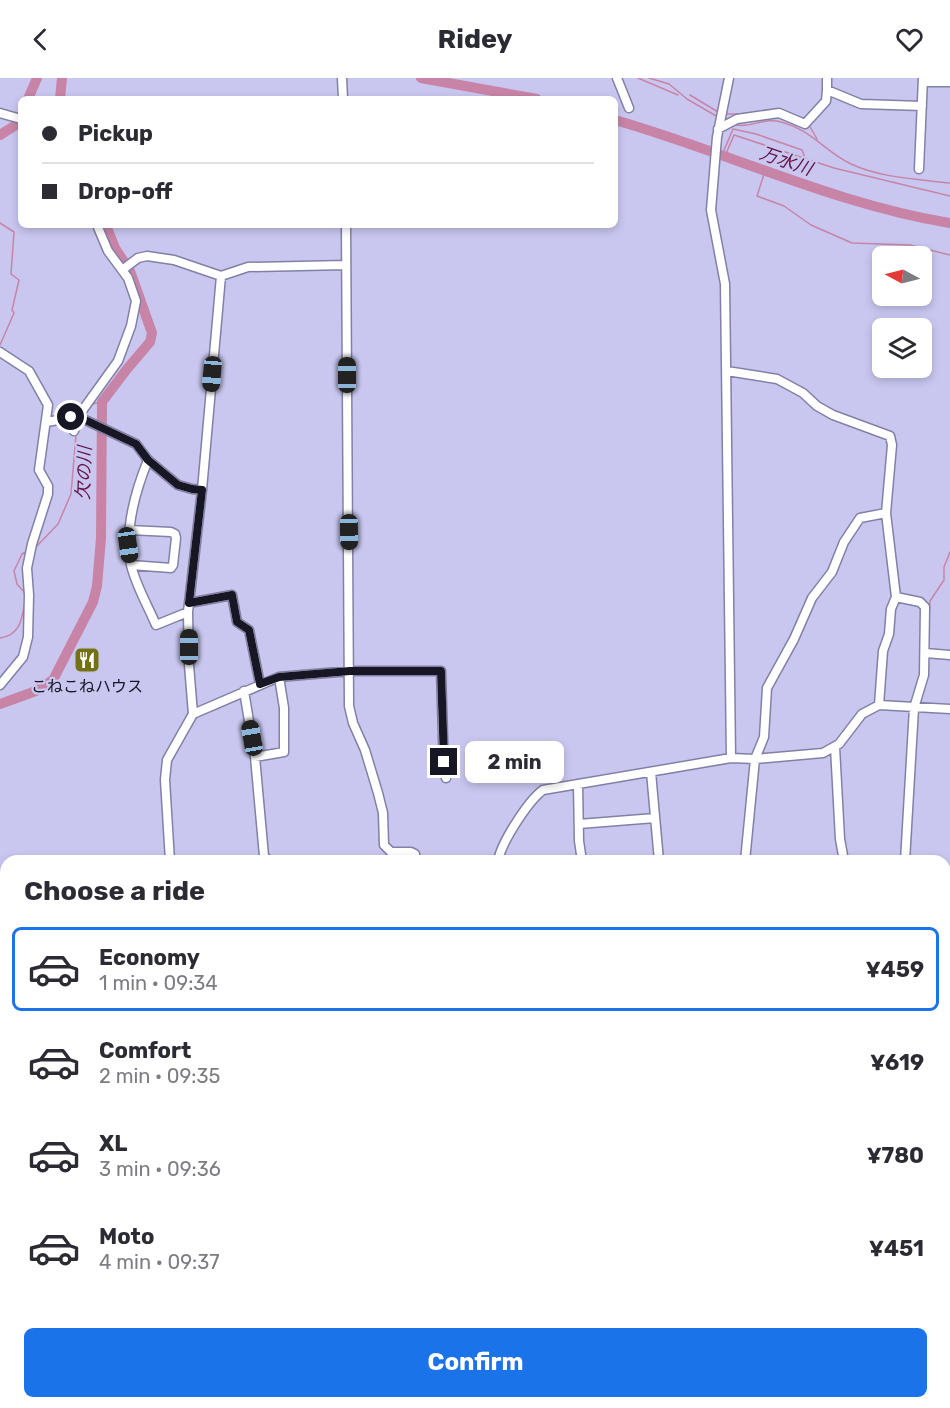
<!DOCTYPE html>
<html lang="en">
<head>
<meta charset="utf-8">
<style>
	body { margin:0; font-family:Rubik,"Noto Sans JP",sans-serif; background:#f7f7f7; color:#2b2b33; height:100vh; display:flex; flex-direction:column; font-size:22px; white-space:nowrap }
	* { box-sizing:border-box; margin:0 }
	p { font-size:20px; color:#7c7c81 }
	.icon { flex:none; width:33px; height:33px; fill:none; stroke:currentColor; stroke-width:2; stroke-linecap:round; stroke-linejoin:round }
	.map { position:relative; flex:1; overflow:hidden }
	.drawer { position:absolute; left:0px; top:777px; width:951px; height:554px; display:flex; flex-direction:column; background:#fff; border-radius:18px 18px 0 0; box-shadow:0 3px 9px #0003 }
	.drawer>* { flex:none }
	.guide { position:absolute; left:18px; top:18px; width:600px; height:132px; border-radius:9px; box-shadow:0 3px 9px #0003; display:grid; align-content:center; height:132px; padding:0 24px; background:#fff }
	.needle { width:39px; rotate:277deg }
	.fabs { position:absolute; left:872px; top:168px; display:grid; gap:12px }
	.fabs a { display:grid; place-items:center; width:60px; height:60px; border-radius:9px; background:#fff; box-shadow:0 3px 9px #0003; font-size:30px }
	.end { position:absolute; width:27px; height:27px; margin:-14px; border:8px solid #171624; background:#fff; box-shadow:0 0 0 3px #fff }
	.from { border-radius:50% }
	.bubble { position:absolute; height:42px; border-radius:9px; background:#fff; box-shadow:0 3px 9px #0003; font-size:20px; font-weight:700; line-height:42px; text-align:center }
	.car { position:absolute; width:18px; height:36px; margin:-18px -9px; border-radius:8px; box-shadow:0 0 4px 2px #0007; background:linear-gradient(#222 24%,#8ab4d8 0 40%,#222 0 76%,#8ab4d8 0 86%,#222 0) }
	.guide b { display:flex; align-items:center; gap:21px; height:57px; font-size:22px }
	.guide b+b { border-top:2px solid #e1e1e2 }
	.guide i { width:15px; height:15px; background:#2b2b33 }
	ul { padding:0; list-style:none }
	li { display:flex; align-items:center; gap:18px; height:84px; margin:0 12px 9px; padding:0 12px; border:3px solid transparent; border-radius:9px }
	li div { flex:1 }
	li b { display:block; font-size:22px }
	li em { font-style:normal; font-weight:700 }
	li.selected { border-color:#1a73e8 }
	li>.icon { width:54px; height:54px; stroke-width:1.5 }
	h2 { padding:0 24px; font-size:27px; line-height:72px }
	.primary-button { display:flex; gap:12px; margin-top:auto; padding:12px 24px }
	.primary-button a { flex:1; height:69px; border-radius:9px; background:#1a73e8; color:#fff; font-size:24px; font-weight:700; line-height:69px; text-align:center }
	header { display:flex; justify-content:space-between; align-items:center; height:78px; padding:0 24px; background:#fff; font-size:27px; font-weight:700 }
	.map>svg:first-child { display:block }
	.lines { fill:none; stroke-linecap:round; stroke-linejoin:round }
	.stream { stroke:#c784a7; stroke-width:1.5 }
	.canal { stroke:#c784a7; stroke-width:6 }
	.river { stroke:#c784a7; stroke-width:10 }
	.minor-casing { stroke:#8280a5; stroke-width:11 }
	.major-casing { stroke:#fff; stroke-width:14 }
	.highway-casing { stroke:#fff; stroke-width:15 }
	.minor { stroke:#fff; stroke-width:8 }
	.major { stroke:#d4d3f6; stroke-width:10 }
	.highway { stroke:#b8b5f0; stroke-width:12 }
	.route { stroke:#171624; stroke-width:8 }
	.labels { text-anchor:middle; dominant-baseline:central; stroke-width:4.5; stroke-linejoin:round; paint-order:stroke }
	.poi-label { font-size:16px; fill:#171624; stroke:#c9c7f0 }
	.water-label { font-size:18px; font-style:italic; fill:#631345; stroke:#c9c7f0 }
</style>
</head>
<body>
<header><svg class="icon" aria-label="back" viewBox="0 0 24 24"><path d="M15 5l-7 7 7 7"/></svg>Ridey<svg class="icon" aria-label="heart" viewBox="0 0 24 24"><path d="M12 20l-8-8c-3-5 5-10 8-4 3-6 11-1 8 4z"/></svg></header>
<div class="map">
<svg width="950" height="1330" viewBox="0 0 950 1330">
	<rect width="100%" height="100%" fill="#c9c7f0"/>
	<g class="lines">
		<!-- stream -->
		<path class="stream" d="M 638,0 L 678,17
			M 649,0 L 669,6 L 687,21 L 718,39
			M 690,17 L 718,34
			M 725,36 L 741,36
			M 736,47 C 751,50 765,39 781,44 C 812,52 825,74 851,86 C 881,100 917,101 950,105
			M 809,47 L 817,61
			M 722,77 L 733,51 L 756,56 L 802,72 L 805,80
			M 725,78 L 734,57 L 834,90 L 950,118
			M 765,93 L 757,118 L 784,128 L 811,147 L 852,165 L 910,167 L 950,177
			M 0,145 L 14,154 L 11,196 L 19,202 L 12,232 L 14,235 L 0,267
			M 92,326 L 102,324
			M 36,469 L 58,446 L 71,416 L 76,357
			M 25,515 L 17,506 L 14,493 L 22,476 L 26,474
			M 929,539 L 930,523 L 944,502 L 944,489 L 950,474
			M 0,560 C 21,557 22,540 25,523
			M 83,1330 L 82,1328 L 88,1324"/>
		<!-- canal -->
		<path class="canal" d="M 945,1175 L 950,1175
			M 503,1330 L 512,1324"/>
		<!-- river -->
		<path class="river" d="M 421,0 L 537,21
			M 28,21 L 37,0
			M 60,21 L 62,0
			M 615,42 C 727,74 834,126 950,145
			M 0,57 L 16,47 L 21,37
			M 0,626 L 36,613 L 53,602 L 93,524 L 97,508 L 101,460 L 102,324 L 127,291 L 150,264 L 152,255 L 130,193 L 115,170 L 106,147"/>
		<!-- minor casing -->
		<g class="minor-casing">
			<path id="minor" d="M 342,0 L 343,21
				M 617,0 L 629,30
				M 729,0 L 717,59 L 711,132 L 725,206 L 731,680
				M 827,0 L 827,12 L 861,26 L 922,28
				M 923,4 L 950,4
				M 0,35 L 21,41
				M 718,51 L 737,41 L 779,35 L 805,46 L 826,23 L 827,12
				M 919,91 L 923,0
				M 346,147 L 349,628 L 353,645 L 365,672 L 378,715 L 383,735 L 384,767 L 391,774 L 411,774 L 415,776 L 416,783
				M 122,192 L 138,180 L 147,178 L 174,182 L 221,198 L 248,189 L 346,187
				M 0,274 L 29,293 L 48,327 L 39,392 L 48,408 L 48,416 L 32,466 L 27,490 L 29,517 L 28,559 L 23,579 L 0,607
				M 727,293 L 777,301 L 803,315 L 817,328 L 833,337 L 890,358 L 892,367 L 886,435 L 896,519 L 891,531 L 889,556 L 883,573 L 879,627
				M 47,344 L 74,339 L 81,340 L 136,366 L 148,382 L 178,407 L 192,411 L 202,412
				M 74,353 L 82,333 L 118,283 L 131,248 L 136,223 L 128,200 L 108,173 L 97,147
				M 148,382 C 135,414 124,452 131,487 C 136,508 148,528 156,547 L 188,534
				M 129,452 L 171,454 L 175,456 L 176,460 L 173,487 L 171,490 L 131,487
				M 896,519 L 920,524 L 925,529 L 924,597 L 914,630 L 905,783
				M 189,525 L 232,517 L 237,544 L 249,552 L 260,606
				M 925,575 L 950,577
				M 244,613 L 255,679 L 264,778 L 269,783
				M 193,636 L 189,587 L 188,534 L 202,412 L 221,198
				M 835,669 L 840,761 L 844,783
				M 255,679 L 284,674 L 284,630 L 279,599
				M 651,694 L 659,783
				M 578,706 L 579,763 L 582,783
				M 579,746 L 655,740
				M 170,783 L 165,702 L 167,682 L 193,636 L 279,599 L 350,593 L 441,593 L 444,693 L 446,700
				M 498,783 C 501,765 528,723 543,712 L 731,680 L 755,681 L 823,675 L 839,666 L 862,636 L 879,627 L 950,631
				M 745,783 L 755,681 L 764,659 L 767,610 L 794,561 L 812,520 L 832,494 L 844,464 L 860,440 L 886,435
				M 0,834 L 6,830
				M 0,905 L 6,909
				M 0,1111 L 6,1085
				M 945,1206 L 950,1211
				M 945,1220 L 950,1220
				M 0,1253 L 6,1264
				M 19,1324 L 20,1330
				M 122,1324 L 122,1330
				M 326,1324 L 327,1330
				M 458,1324 L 459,1330
				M 895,1324 L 895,1330
				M 391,1327 L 408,1324
				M 26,1330 L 43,1324
				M 190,1330 L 190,1324
				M 344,1330 L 373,1324
				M 648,1330 L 677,1326 L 740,1329"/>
		</g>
		<!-- major casing -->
		<g class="major-casing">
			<path id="major" d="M 945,1134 L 950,1133
				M 62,1324 L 63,1330"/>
		</g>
		<!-- highway casing -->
		<g class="highway-casing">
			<path id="highway" d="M 945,1055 L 950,1055
				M 0,1236 L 6,1235"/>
		</g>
		<!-- minor -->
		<use href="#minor" class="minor"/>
		<!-- major -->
		<use href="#major" class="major"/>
		<!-- highway -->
		<use href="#highway" class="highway"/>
	</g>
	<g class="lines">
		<!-- route -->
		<path class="route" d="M 71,339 L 81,340 L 136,366 L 148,382 L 178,407 L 192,411 L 202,412 L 189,525 L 232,517 L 237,544 L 249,552 L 260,606 L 279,599 L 350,593 L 441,593 L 444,684"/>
	</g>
	<!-- icons -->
	<defs>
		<g id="restaurant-square" transform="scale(1.35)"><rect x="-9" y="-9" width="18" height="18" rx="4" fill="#747113" stroke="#c9c7f0"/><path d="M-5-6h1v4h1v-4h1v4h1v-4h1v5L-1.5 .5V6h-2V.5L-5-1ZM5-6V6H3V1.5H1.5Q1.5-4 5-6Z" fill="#fff"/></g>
	</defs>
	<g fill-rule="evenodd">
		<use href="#restaurant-square" x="87" y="582"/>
	</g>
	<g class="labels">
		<!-- poi labels -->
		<g class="poi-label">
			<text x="87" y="608">こねこねハウス</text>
		</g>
		<!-- water labels -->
		<g class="water-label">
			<text transform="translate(786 83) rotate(19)">万水川</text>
			<text transform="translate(84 395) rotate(-88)">欠の川</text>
		</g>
	</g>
</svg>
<div class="fabs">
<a><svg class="needle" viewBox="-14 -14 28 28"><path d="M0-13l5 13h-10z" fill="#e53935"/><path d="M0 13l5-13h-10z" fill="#7c7c81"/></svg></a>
<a><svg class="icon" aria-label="layers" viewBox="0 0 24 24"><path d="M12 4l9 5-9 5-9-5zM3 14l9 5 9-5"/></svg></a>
</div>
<i class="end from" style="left:71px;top:339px"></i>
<i class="end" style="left:444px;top:684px"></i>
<div class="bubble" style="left:465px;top:663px;width:99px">2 min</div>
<i class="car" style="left:212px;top:296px;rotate:185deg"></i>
<i class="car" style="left:347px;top:297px;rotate:0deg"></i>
<i class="car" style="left:349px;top:454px;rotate:179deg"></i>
<i class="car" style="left:128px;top:467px;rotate:172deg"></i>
<i class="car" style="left:189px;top:569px;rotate:0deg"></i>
<i class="car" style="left:252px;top:660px;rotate:350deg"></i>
<div class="guide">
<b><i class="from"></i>Pickup</b>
<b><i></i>Drop-off</b>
</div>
<section class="drawer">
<h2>Choose a ride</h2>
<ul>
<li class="selected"><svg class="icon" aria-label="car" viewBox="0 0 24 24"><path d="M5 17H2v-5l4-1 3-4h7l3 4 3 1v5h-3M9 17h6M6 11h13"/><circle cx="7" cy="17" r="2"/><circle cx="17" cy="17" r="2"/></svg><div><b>Economy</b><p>1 min · 09:34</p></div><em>¥459</em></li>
<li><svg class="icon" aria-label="car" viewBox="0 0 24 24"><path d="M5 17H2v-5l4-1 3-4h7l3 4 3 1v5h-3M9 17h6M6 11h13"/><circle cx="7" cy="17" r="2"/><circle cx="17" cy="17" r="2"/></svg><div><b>Comfort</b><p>2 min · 09:35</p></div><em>¥619</em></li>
<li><svg class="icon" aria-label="car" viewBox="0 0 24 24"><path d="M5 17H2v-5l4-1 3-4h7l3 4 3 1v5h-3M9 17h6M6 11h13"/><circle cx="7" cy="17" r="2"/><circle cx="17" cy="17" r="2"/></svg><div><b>XL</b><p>3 min · 09:36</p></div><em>¥780</em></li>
<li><svg class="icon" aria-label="car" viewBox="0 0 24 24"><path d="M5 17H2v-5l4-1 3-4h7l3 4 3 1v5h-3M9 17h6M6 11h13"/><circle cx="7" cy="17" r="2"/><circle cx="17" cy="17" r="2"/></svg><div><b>Moto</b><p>4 min · 09:37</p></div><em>¥451</em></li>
</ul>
<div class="primary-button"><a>Confirm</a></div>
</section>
</div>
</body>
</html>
